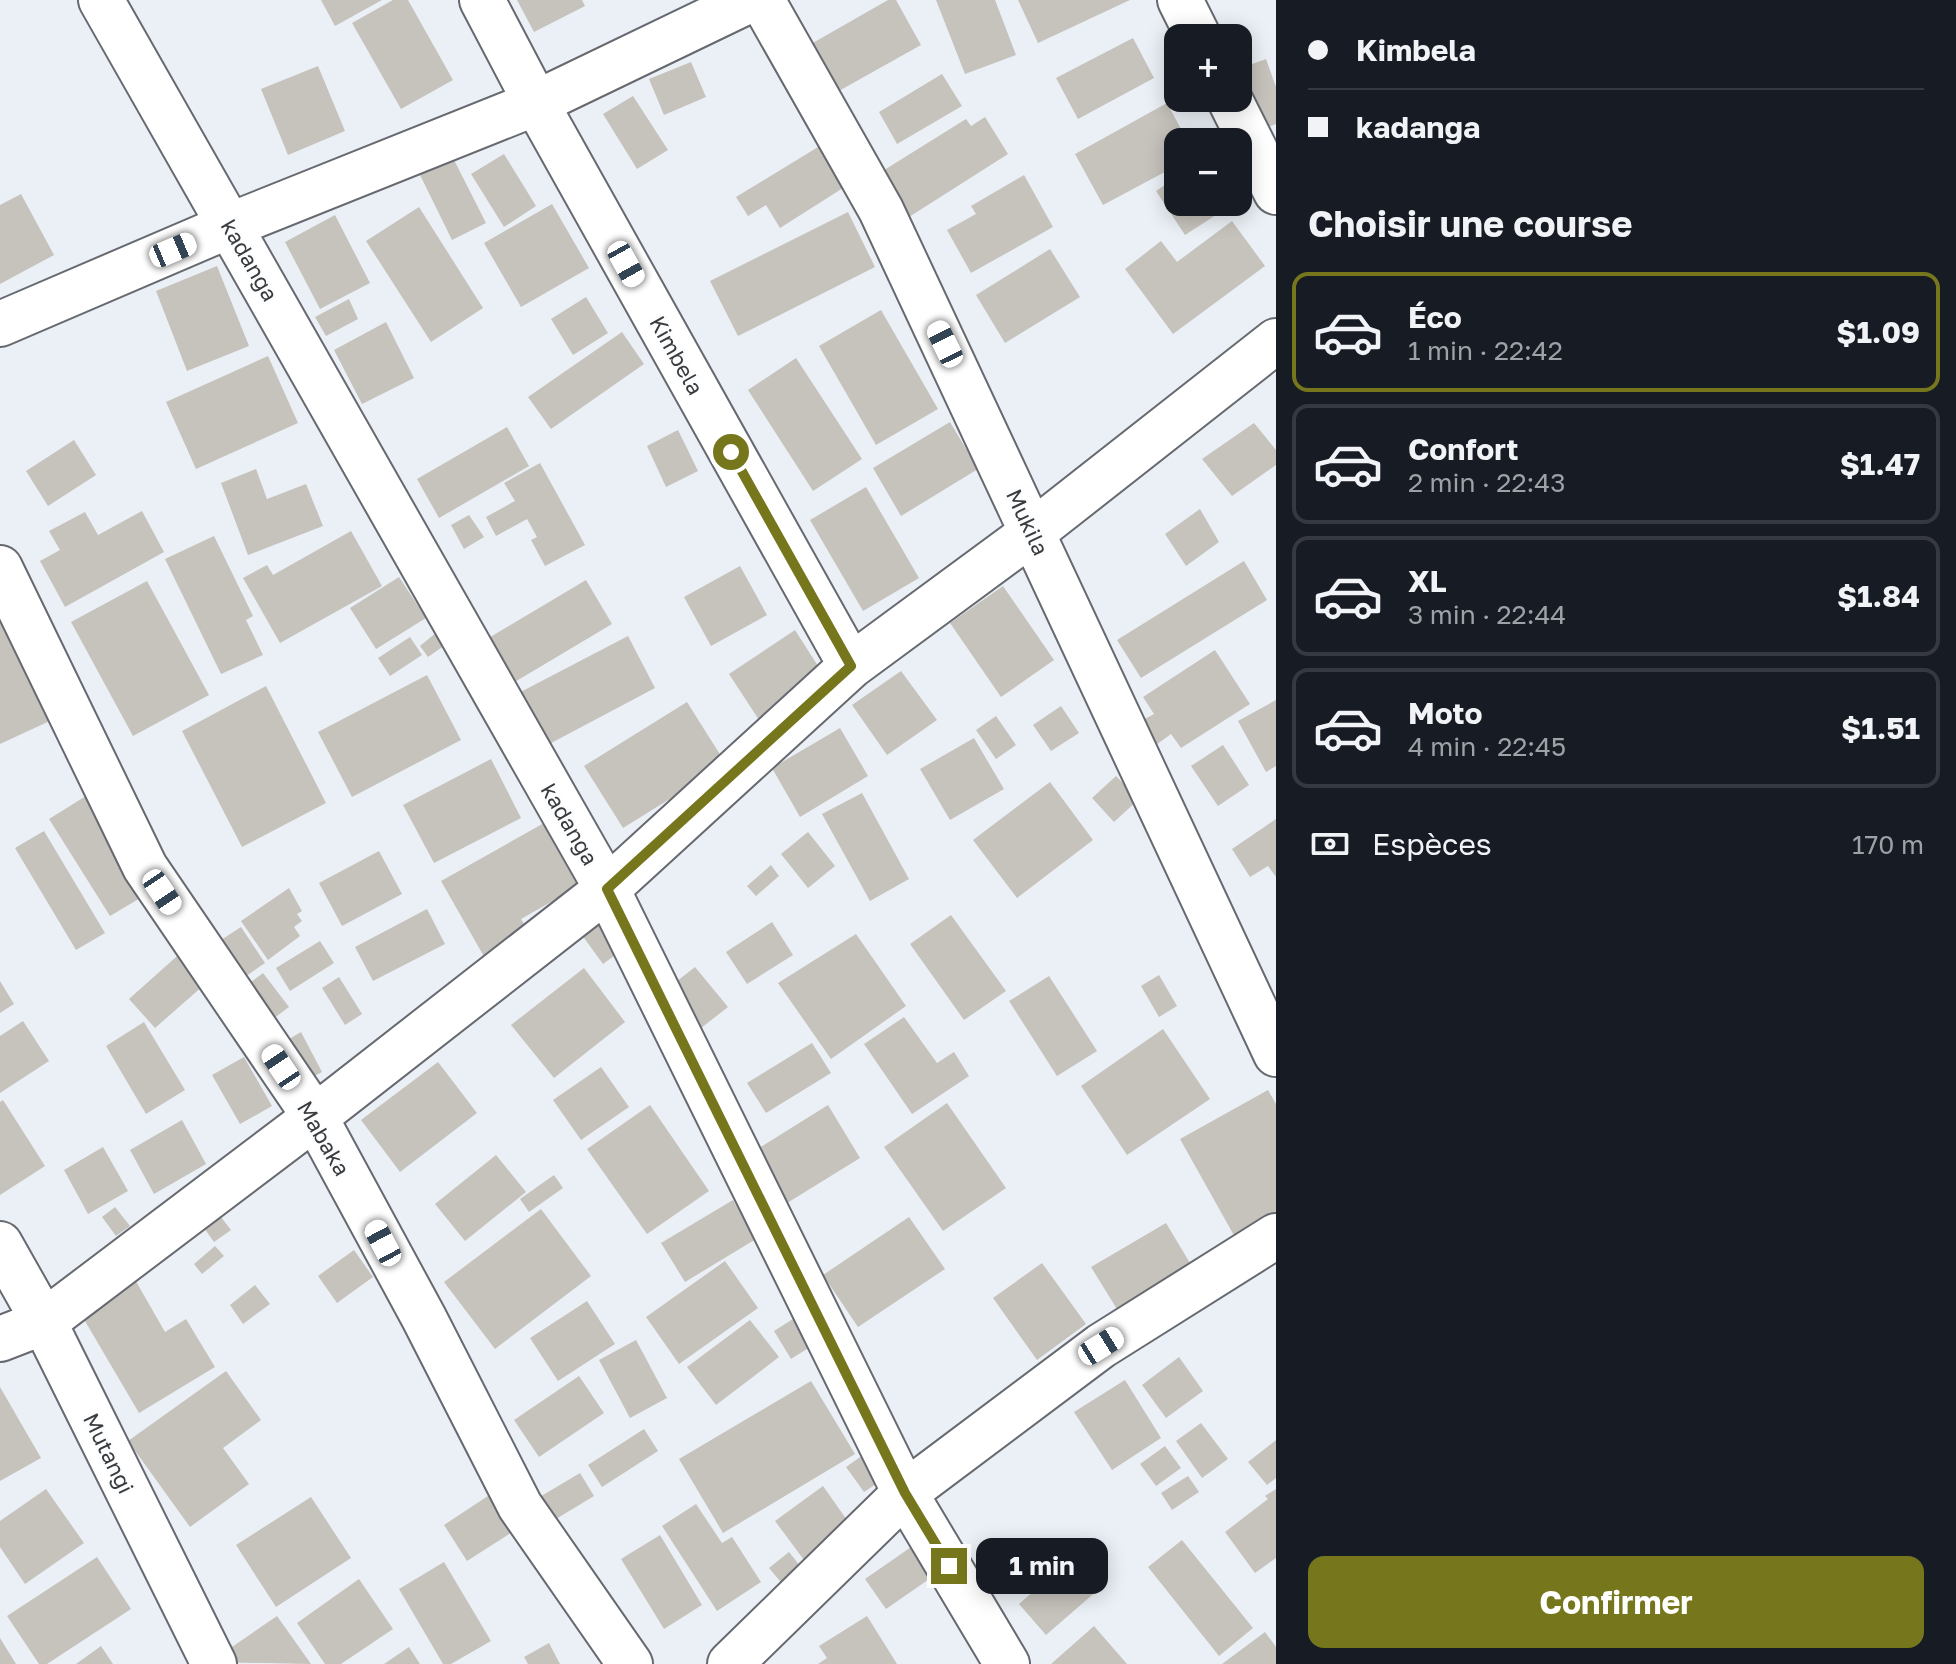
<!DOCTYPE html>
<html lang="fr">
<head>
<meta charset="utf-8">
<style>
	body { margin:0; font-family:"Golos Text",sans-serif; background:#242831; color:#f1f3f6; height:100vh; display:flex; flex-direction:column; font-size:30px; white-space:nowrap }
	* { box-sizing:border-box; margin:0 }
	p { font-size:26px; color:#9ea1a6 }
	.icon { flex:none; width:44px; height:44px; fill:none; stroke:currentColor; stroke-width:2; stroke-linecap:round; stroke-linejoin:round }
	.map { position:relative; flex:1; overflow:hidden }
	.details { display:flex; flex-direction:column; background:#171b24; width:680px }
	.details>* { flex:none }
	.top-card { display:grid; align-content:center; height:176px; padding:0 32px; background:#171b24 }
	.fabs { position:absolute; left:1164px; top:24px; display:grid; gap:16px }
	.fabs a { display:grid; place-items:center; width:88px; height:88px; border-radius:16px; background:#171b24; box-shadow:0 4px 20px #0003; font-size:40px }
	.end { position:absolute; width:36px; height:36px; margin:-18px; border:10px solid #76761c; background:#fff; box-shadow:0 0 0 4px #fff }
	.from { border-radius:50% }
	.bubble { position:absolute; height:56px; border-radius:16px; background:#171b24; box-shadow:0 4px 20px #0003; font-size:26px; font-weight:700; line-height:56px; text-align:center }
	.car { position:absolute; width:24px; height:48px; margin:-24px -12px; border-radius:10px; box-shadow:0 0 6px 2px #0007; background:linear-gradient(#fff 24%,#345 0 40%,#fff 0 76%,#345 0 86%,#fff 0) }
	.top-card b { display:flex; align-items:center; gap:28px; height:76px; font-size:30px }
	.top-card b+b { border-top:2px solid #363941 }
	.top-card i { width:20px; height:20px; background:#f1f3f6 }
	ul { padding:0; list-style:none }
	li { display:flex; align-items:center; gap:24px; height:120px; margin:0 16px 12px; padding:0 16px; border:4px solid #363941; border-radius:16px }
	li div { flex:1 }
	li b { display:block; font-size:30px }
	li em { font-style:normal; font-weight:700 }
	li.active { border-color:#76761c }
	li>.icon { width:72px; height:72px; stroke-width:1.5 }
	h2 { padding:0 32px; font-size:36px; line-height:96px }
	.pay { display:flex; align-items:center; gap:20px; height:88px; padding:0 32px; font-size:30px }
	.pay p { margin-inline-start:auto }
	.cta { display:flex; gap:16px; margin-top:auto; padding:16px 32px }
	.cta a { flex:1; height:92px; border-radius:16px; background:#76761c; color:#fff; font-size:32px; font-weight:700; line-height:92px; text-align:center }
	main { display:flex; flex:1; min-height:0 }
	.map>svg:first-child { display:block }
	.building { fill:#c6c2bc }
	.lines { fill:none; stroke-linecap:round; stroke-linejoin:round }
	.minor-casing { stroke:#66696f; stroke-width:48 }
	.minor { stroke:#fff; stroke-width:44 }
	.route { stroke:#76761c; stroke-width:10 }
	.labels { text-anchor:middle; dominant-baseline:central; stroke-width:6; stroke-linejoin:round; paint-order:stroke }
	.street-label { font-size:22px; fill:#393b3d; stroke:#fcfdfe }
</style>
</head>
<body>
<main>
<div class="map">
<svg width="1276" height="1664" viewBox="0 0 1276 1664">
	<rect width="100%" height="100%" fill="#ebf0f6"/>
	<!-- building -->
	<path class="building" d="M 321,0 L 382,0 L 335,26 Z
		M 393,0 L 408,0 L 453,80 L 401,109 L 352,23 Z
		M 517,0 L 582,0 L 585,6 L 534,32 Z
		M 888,0 L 896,0 L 921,45 L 837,92 L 811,44 Z
		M 936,0 L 995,0 L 1016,55 L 965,74 Z
		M 1018,0 L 1130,0 L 1038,43 Z
		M 1133,38 L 1154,78 L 1078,119 L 1056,78 Z
		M 1266,59 L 1276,87 L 1276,124 L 1255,132 L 1238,85 L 1238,69 Z
		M 691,62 L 706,97 L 664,115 L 649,79 Z
		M 318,66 L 345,131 L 288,155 L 261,89 Z
		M 942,74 L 962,106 L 897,144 L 879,112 Z
		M 633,96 L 668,150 L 637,169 L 603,114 Z
		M 1167,103 L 1188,142 L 1178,142 L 1178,165 L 1103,205 L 1075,154 Z
		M 985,117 L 1008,154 L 909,217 L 881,172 L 966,119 L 971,126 Z
		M 818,147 L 843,188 L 780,228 L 766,205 L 748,216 L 736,197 Z
		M 504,154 L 536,206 L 504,227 L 471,174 Z
		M 453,158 L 486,223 L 452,240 L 420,175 Z
		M 1024,175 L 1053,227 L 971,273 L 947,230 L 976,214 L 971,206 Z
		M 1178,176 L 1178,202 L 1236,202 L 1185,235 L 1156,191 Z
		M 21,194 L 54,255 L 0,284 L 0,205 Z
		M 552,204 L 589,268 L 521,307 L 484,243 Z
		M 419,207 L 483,308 L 431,342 L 366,241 Z
		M 848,212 L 875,267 L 738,336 L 710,281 Z
		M 335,215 L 370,283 L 320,309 L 285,242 Z
		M 1232,221 L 1265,266 L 1173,334 L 1125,269 L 1161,241 L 1177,262 Z
		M 1050,249 L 1080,297 L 1005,343 L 976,295 Z
		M 217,266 L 249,346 L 187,371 L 156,291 Z
		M 586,297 L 608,333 L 573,355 L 551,319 Z
		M 349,299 L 358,319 L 326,336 L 315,317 Z
		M 881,310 L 938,409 L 876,445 L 819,346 Z
		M 386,322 L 414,378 L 362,404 L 334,350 Z
		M 622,332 L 644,364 L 551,429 L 528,397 Z
		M 268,356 L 298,423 L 196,469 L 166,402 Z
		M 796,358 L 862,459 L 813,491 L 748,390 Z
		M 950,422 L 978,469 L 901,516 L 873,468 Z
		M 1254,423 L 1276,450 L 1276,465 L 1232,496 L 1202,459 Z
		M 507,427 L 529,466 L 439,518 L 417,479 Z
		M 678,430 L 698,471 L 666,487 L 647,446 Z
		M 74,440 L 96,475 L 48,506 L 26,471 Z
		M 540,463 L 585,545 L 545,566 L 531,540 L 537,537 L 527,519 L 496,536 L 486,517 L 515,501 L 504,483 Z
		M 256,469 L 267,499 L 306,484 L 323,526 L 248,555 L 221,483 Z
		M 866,487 L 919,578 L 863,611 L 810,520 Z
		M 1200,509 L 1219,542 L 1186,566 L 1165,534 Z
		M 142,511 L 164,552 L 65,607 L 40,561 L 60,550 L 49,531 L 85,512 L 98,535 Z
		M 469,515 L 484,537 L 464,549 L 451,525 Z
		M 351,531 L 382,586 L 280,643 L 243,578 L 267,565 L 273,575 Z
		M 214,536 L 253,616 L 246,620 L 263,655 L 221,674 L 165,559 Z
		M 1244,561 L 1267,600 L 1141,678 L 1117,640 Z
		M 740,566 L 767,615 L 711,646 L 684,597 Z
		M 399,577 L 426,618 L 376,649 L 350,608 Z
		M 586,580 L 612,624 L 508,686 L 482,642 Z
		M 147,581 L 209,695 L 133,736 L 71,622 Z
		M 0,583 L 80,707 L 0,744 Z
		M 1003,586 L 1054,660 L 1001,697 L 950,623 Z
		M 795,630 L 825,677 L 759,720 L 729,674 Z
		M 437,632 L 445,645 L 428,657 L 420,646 Z
		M 628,636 L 655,688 L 538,750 L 511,697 Z
		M 410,637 L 422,655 L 390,676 L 378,658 Z
		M 1215,650 L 1250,704 L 1181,748 L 1171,734 L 1156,745 L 1141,721 L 1154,714 L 1143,697 Z
		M 901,671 L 937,720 L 887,755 L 852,705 Z
		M 427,675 L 461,740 L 352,797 L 318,732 Z
		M 266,686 L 326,803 L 242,847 L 182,731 Z
		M 1276,700 L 1276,766 L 1266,772 L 1238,721 Z
		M 687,702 L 726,764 L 623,828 L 584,766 Z
		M 1061,706 L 1079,733 L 1051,751 L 1033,725 Z
		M 996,716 L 1016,745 L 996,759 L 976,730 Z
		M 840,728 L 868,776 L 800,817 L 772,768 Z
		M 974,738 L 1004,789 L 950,820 L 920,769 Z
		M 1223,745 L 1249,785 L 1218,806 L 1191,766 Z
		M 491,759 L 521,818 L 434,863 L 403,805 Z
		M 1116,776 L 1139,799 L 1114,822 L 1092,798 Z
		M 1050,782 L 1093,840 L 1017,898 L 973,840 Z
		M 862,793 L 909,879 L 870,901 L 822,814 Z
		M 86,796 L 147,894 L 110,916 L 49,819 Z
		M 1276,819 L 1276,877 L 1268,866 L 1250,877 L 1232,849 Z
		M 544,823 L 579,886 L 521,919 L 531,935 L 486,960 L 441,881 Z
		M 44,831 L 105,933 L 76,950 L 15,848 Z
		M 808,832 L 835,866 L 808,888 L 781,854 Z
		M 379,851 L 402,894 L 342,926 L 319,883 Z
		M 771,865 L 779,876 L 756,896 L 747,886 Z
		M 289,888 L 302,911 L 297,914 L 302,921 L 294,927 L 300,936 L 268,960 L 241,921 Z
		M 427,909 L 445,944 L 373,981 L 355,947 Z
		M 602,914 L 626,947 L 603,964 L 579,931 Z
		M 951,915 L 1006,991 L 964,1020 L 910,944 Z
		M 772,922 L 793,955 L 747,984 L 726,952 Z
		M 241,927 L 265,963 L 246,976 L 221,940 Z
		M 856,934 L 906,1006 L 831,1059 L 778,983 Z
		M 320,941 L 334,963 L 290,991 L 276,968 Z
		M 185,949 L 212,978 L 155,1028 L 129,999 Z
		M 695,967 L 728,1007 L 696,1032 L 663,992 Z
		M 584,968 L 625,1022 L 554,1078 L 511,1025 Z
		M 263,973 L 289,1007 L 266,1024 L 243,988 Z
		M 1159,975 L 1177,1006 L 1159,1017 L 1141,986 Z
		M 1049,976 L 1097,1051 L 1057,1076 L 1009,1001 Z
		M 339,977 L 362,1014 L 345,1025 L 322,988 Z
		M 0,981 L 14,1004 L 0,1013 Z
		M 904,1017 L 937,1063 L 954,1052 L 969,1076 L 912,1114 L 864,1044 Z
		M 23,1021 L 49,1061 L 0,1093 L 0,1036 Z
		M 144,1022 L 185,1090 L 146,1114 L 106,1046 Z
		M 1163,1029 L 1210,1099 L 1127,1155 L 1081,1086 Z
		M 301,1032 L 322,1072 L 305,1081 L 284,1042 Z
		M 812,1043 L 831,1073 L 766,1113 L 747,1083 Z
		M 244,1057 L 272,1106 L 240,1124 L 212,1075 Z
		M 438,1062 L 477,1113 L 400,1172 L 361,1120 Z
		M 601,1067 L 629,1107 L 581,1140 L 553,1100 Z
		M 1268,1090 L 1276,1104 L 1276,1217 L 1236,1239 L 1180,1139 Z
		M 3,1100 L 45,1166 L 0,1195 L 0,1102 Z
		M 947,1103 L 1006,1188 L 943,1231 L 884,1147 Z
		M 650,1105 L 709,1191 L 647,1234 L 587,1149 Z
		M 828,1105 L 860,1158 L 779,1208 L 748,1155 Z
		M 182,1120 L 206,1164 L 154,1194 L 130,1150 Z
		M 103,1147 L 128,1191 L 88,1214 L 64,1170 Z
		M 496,1155 L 526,1192 L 465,1241 L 435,1204 Z
		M 554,1175 L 563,1188 L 529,1212 L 520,1199 Z
		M 733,1200 L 756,1239 L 685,1282 L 661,1243 Z
		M 115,1207 L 130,1226 L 116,1236 L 102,1217 Z
		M 541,1209 L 591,1276 L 495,1349 L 444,1282 Z
		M 221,1217 L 231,1230 L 214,1242 L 204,1228 Z
		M 909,1217 L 945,1269 L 858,1327 L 823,1275 Z
		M 1166,1223 L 1199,1278 L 1125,1322 L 1091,1267 Z
		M 215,1246 L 224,1256 L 202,1274 L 194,1264 Z
		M 354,1250 L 373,1277 L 337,1303 L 318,1276 Z
		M 725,1261 L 758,1308 L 679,1364 L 646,1317 Z
		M 1042,1263 L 1086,1324 L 1037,1360 L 993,1298 Z
		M 130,1271 L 165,1332 L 186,1319 L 215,1367 L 139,1413 L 75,1304 Z
		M 255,1285 L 270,1304 L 243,1324 L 230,1305 Z
		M 587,1301 L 615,1344 L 558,1381 L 530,1338 Z
		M 801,1314 L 818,1342 L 791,1359 L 774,1331 Z
		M 750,1320 L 779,1357 L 716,1405 L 687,1367 Z
		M 636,1340 L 667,1398 L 630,1418 L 599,1360 Z
		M 1179,1357 L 1203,1391 L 1166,1418 L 1142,1385 Z
		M 226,1371 L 261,1420 L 223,1448 L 249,1484 L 190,1527 L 128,1441 Z
		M 579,1376 L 604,1413 L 539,1457 L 514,1420 Z
		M 1125,1380 L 1161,1438 L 1112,1470 L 1074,1412 Z
		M 811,1381 L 855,1454 L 723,1533 L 679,1459 Z
		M 0,1387 L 41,1458 L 0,1481 Z
		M 1201,1423 L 1228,1459 L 1202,1478 L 1176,1441 Z
		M 644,1429 L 658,1451 L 602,1487 L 588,1465 Z
		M 1276,1440 L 1276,1478 L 1267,1485 L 1248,1462 Z
		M 1165,1446 L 1181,1468 L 1156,1486 L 1140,1464 Z
		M 873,1448 L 891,1474 L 864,1492 L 846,1467 Z
		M 580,1473 L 594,1496 L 551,1522 L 538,1498 Z
		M 1188,1476 L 1199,1492 L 1172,1510 L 1161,1493 Z
		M 823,1486 L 854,1530 L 807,1564 L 775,1521 Z
		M 46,1489 L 84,1543 L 25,1584 L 0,1547 L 0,1521 Z
		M 1276,1489 L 1276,1558 L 1255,1573 L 1225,1532 L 1268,1499 L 1265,1496 Z
		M 497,1490 L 520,1527 L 467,1561 L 444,1525 Z
		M 311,1497 L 351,1558 L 276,1607 L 236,1545 Z
		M 696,1504 L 722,1543 L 732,1537 L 761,1582 L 717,1611 L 662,1526 Z
		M 660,1535 L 702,1605 L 664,1629 L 621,1559 Z
		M 1182,1540 L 1253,1628 L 1219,1656 L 1148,1567 Z
		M 914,1545 L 935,1575 L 886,1609 L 865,1579 Z
		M 789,1552 L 804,1571 L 785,1587 L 769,1568 Z
		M 97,1557 L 131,1609 L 47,1664 L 39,1664 L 7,1616 Z
		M 1072,1558 L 1099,1589 L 1046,1635 L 1019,1604 Z
		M 444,1562 L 491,1641 L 451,1664 L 443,1664 L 399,1589 Z
		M 359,1579 L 393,1629 L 341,1664 L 325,1664 L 297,1623 Z
		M 277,1616 L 311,1664 L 210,1662 Z
		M 867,1616 L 897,1664 L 818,1664 L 827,1658 L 819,1646 Z
		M 1094,1626 L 1127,1664 L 1051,1664 Z
		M 1265,1632 L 1276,1647 L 1276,1664 L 1222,1664 Z
		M 0,1638 L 16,1664 L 0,1664 Z
		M 549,1643 L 560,1664 L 528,1664 L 524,1657 Z
		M 101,1646 L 113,1664 L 76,1664 Z
		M 409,1647 L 420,1664 L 384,1664 Z"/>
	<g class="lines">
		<!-- minor casing -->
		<g class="minor-casing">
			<path id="minor" d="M 101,0 L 607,889 L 905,1493 L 1007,1664
				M 482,0 L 536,103 L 851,666
				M 762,0 L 881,210 L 1276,1054
				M 1180,0 L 1199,38
				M 1229,98 L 1276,192
				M 0,324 L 231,225 L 536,103 L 750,0
				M 0,568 L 145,867 L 315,1117 L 424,1318 L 520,1506 L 630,1664
				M 0,1244 L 44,1322 L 214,1664
				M 0,1339 L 44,1322 L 315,1117 L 607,889 L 851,666 L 1033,532 L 1276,341
				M 730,1664 L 905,1493 L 1101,1346 L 1276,1236"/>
		</g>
		<!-- minor -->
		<use href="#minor" class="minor"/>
	</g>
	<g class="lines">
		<!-- route -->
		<path class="route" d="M 731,452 L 851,666 L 607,889 L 905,1493 L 949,1566"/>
	</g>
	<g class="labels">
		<!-- street labels -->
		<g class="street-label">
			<text transform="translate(250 260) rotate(60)">kadanga</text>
			<text transform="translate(677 355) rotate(61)">Kimbela</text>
			<text transform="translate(1028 522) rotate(65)">Mukila</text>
			<text transform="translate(570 824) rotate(60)">kadanga</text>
			<text transform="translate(324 1138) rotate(60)">Mabaka</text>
			<text transform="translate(109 1453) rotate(64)">Mutangi</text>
		</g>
	</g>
</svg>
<div class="fabs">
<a>+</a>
<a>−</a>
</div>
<i class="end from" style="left:731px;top:452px"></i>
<i class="end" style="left:949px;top:1566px"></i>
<div class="bubble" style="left:976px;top:1538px;width:132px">1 min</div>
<i class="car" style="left:173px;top:250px;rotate:67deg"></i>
<i class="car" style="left:626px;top:264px;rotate:151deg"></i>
<i class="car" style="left:945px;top:344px;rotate:334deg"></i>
<i class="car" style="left:162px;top:892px;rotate:146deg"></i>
<i class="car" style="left:281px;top:1067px;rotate:326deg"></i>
<i class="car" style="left:383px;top:1243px;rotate:332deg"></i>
<i class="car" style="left:1101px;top:1346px;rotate:58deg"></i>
</div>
<section class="details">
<div class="top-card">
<b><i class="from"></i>Kimbela</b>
<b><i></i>kadanga</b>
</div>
<h2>Choisir une course</h2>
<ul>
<li class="active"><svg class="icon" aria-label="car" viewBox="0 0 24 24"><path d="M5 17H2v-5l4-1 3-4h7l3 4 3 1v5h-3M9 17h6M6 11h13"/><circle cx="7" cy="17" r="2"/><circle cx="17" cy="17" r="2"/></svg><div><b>Éco</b><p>1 min · 22:42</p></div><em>$1.09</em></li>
<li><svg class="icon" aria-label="car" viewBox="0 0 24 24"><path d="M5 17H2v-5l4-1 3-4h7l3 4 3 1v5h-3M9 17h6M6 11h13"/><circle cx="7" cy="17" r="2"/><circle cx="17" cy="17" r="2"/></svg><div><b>Confort</b><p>2 min · 22:43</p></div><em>$1.47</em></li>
<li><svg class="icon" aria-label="car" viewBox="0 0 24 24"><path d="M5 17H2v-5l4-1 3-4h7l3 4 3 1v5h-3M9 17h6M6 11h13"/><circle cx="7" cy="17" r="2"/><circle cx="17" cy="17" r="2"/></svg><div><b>XL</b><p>3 min · 22:44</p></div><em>$1.84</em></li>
<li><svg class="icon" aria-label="car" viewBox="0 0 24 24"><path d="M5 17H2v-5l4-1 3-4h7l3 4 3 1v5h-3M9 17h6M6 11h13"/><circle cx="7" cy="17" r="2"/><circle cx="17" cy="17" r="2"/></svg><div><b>Moto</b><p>4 min · 22:45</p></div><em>$1.51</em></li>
</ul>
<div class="pay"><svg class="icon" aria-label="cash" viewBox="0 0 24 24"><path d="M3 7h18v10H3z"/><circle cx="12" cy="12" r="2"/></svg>Espèces<p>170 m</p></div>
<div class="cta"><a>Confirmer</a></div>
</section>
</main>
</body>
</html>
